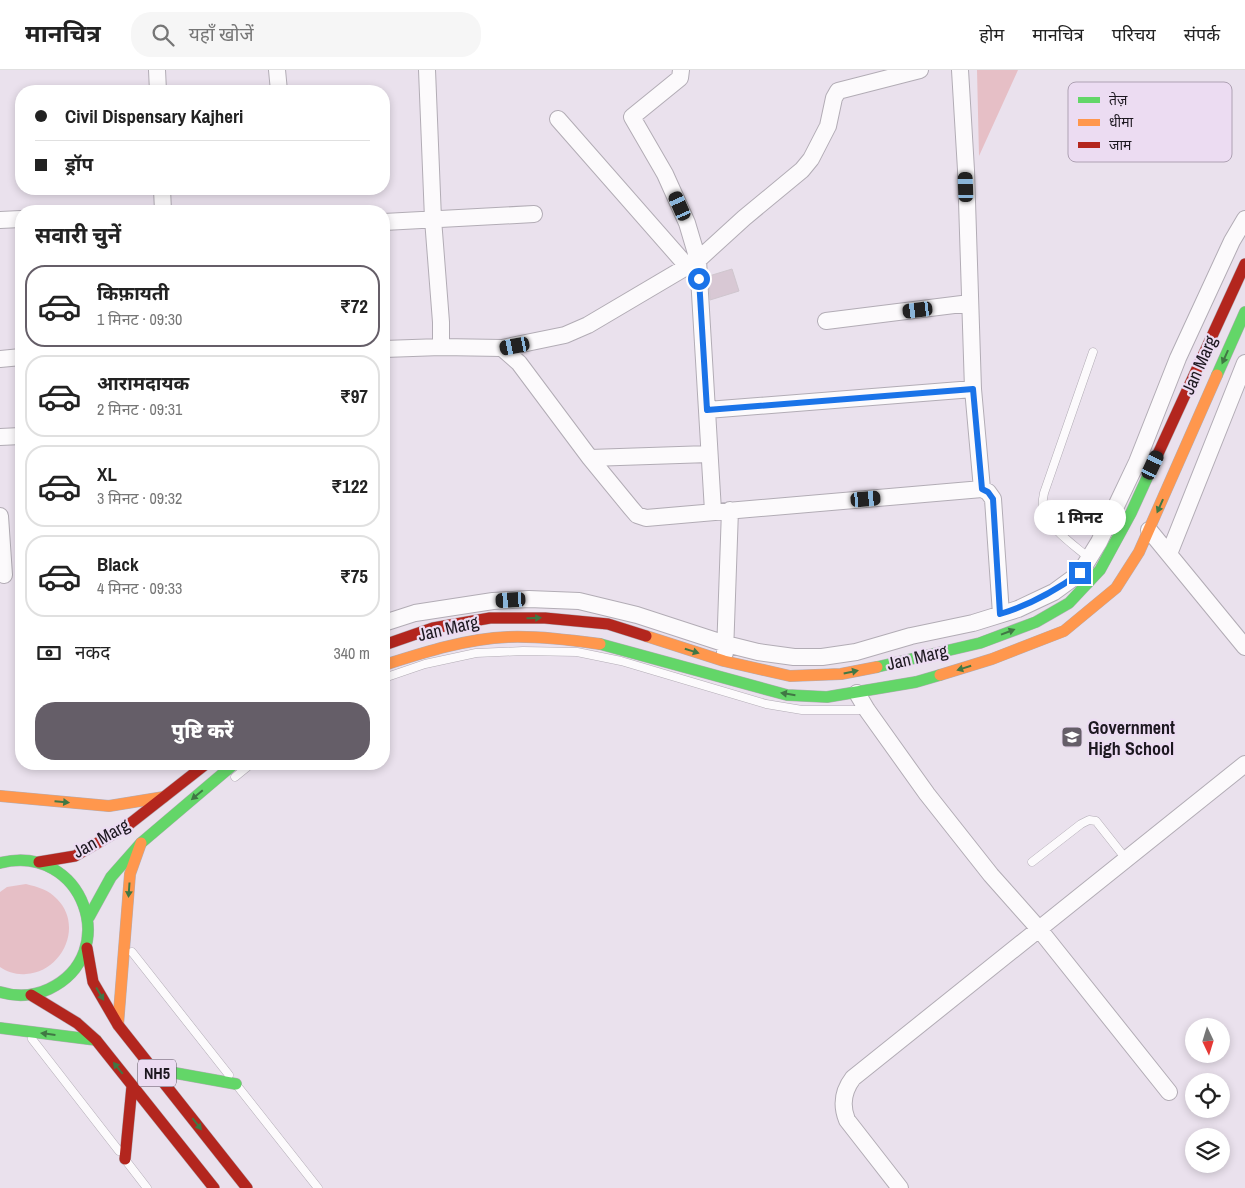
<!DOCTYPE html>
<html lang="hi">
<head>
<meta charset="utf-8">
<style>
	body { margin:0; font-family:"Archivo Narrow","Noto Sans Devanagari",sans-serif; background:#f6f6f6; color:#222; height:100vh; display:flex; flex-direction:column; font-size:19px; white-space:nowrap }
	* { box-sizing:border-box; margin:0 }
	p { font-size:16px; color:#767676 }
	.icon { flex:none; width:28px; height:28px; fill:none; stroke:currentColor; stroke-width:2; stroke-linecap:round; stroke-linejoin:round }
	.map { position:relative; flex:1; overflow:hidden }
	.sheet { position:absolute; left:15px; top:135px; width:375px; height:565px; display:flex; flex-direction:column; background:#fff; border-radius:20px; box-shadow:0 2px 8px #0003 }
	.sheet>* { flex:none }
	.hud { position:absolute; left:15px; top:15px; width:375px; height:110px; border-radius:20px; box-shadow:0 2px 8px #0003; display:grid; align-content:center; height:110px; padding:0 20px; background:#fff }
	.needle { width:32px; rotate:176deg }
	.buttons { position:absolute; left:1185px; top:948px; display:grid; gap:10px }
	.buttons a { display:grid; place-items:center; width:45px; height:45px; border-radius:50%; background:#fff; box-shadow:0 2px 8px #0003; font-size:25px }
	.end { position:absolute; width:22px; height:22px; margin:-11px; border:6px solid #1a73e8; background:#fff; box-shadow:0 0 0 2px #fff }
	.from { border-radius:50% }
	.bubble { position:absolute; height:35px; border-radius:18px; background:#fff; box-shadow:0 2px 8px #0003; font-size:16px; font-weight:800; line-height:35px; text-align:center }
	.car { position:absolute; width:15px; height:30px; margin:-15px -8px; border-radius:6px; box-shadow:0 0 4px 1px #0007; background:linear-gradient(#222 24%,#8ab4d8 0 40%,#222 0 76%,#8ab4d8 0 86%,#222 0) }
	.hud b { display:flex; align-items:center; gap:18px; height:48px; font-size:19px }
	.hud b+b { border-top:1px solid #e0e0e0 }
	.hud i { width:12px; height:12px; background:#222 }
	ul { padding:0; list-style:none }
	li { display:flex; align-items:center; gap:15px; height:82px; margin:0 10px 8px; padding:0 10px; border:2px solid #e0e0e0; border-radius:20px }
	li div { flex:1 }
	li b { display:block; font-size:19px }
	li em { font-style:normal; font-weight:800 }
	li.active { border-color:#655e68 }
	li>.icon { width:45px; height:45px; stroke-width:1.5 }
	h2 { padding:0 20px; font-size:22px; line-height:60px }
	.pay { display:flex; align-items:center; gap:12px; height:55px; padding:0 20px; font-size:19px }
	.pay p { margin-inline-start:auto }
	.cta { display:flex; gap:10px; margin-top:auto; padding:10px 20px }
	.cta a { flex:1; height:58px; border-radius:20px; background:#655e68; color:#fff; font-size:20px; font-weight:800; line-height:58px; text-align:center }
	header { display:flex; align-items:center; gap:30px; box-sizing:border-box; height:70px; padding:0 25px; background:#fff; border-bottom:1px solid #e0e0e0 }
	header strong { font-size:24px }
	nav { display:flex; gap:28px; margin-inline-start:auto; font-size:18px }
	.search { width:350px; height:45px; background:#f6f6f6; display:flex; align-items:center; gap:12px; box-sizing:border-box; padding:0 18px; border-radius:20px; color:#767676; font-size:19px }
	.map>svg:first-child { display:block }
	.green { fill:#e6bfc6 }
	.building { fill:#d8c8d4; stroke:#cfc6ce }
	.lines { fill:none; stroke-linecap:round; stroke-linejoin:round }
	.lane-casing { stroke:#b2acb5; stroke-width:9 }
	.street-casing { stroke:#b2acb5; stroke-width:18 }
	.fast-casing { stroke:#b2acb5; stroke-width:12 }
	.slow-casing { stroke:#b2acb5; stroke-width:12 }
	.jam-casing { stroke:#b2acb5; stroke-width:12 }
	.lane { stroke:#fcfafc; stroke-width:8 }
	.street { stroke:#fcfafc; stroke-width:16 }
	.fast { stroke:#63d668; stroke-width:11 }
	.slow { stroke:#ff974d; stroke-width:11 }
	.jam { stroke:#b3261e; stroke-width:11 }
	.oneway { fill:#407744 }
	.route { stroke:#1a73e8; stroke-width:6 }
	.labels { text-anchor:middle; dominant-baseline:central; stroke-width:4.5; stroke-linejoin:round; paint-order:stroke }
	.shield { fill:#ecdcf2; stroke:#5b535f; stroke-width:1 }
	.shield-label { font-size:16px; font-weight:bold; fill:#1d1820 }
	.street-label { font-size:18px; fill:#1d1820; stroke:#ecdcf2 }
	.poi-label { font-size:18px; font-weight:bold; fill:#1d1820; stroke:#ecdcf2; text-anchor:start }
	.key { fill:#ecdcf2; stroke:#aea1b3; stroke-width:1 }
	.key-label { font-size:14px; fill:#1d1820 }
</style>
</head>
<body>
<header>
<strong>मानचित्र</strong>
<div class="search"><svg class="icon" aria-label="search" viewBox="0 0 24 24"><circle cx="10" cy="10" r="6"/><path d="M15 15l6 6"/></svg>यहाँ खोजें</div>
<nav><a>होम</a><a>मानचित्र</a><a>परिचय</a><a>संपर्क</a></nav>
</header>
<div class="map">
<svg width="1245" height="1118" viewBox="0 0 1245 1118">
	<rect width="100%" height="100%" fill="#eae1ed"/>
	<!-- green -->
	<path class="green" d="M 977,0 L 1018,0 L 979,86 Z
		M 26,814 C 38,817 49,820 57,829 C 84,856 62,902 26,904 C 17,905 7,902 0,897 L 0,822 L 7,817 Z"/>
	<!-- building -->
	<path class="building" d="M 732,199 L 739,221 L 710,230 L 709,206 Z"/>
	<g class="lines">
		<!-- lane casing -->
		<g class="lane-casing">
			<path id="lane" d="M 1089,488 C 1074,475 1049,459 1043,438 C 1042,434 1043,428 1044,423 L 1093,282
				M 384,608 L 425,594 L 476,583 L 523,581 L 577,582 L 621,591 L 766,634 L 802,640 L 867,640
				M 235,707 L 251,694
				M 1032,792 L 1081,754 L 1089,750 L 1096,751 L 1126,789
				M 132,882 L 229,1005
				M 32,969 L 119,1081
				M 239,1018 L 318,1118
				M 127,1092 L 147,1118"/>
		</g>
		<!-- street casing -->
		<g class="street-casing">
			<path id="street" d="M 157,0 L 158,21
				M 277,0 L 279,21
				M 427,0 L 433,149 L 441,252 L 441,277
				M 681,0 L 680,8 L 632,47 L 665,104 L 687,153 L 698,190 L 744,148 L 802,100 L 811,89 L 828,56 L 834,28 L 838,21 L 920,0
				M 558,49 L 687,196
				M 162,119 L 163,141
				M 0,150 L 21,149
				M 384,152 L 534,144
				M 826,251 L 970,233
				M 502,278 L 565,265 L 588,255 L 698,190 L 713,441
				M 384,279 L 441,277 L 502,278 L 519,293 L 590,388 L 631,438 L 637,445 L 646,448 L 982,419 L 973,319 L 966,100 L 960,0
				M 0,289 L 21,287
				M 707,340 L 973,319
				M 0,367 L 21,366
				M 590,388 L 709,384
				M 982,419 L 988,422 L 993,429 L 1001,544
				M 0,446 L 4,505
				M 1149,460 L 1245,577
				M 1169,484 L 1245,293
				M 384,553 L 415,543 L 493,531 L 529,529 L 579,531 L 637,545 L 726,574 L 758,582 L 794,587 L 822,587 L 856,582 L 911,566 L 973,553 L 1018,539 L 1054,522 L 1080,503 L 1099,472 L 1137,392 L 1178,288 L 1232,171 L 1245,149
				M 725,583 L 730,440
				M 857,623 L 867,640 L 927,724 L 991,805 L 1039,859 L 1169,1022
				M 900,1118 L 847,1050 C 841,1035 843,1021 853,1008 L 1245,694"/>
		</g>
		<!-- fast casing -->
		<g class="fast-casing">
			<path id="fast" d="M 1217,305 L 1245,242
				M 600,574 L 787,625 L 827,627 L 916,612 L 940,605
				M 877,597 L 980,573 L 1036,552 L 1069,533 L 1100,500 L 1131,443 L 1157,386
				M 0,793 C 83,772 123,884 49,919 C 34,926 16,927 0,922
				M 89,847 L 111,807 L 141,773 L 234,694
				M 0,958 L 96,970
				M 153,999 L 236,1014"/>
		</g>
		<!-- slow casing -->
		<g class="slow-casing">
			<path id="slow" d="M 646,566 L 724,591 L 790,606 L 841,604 L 877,597
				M 384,595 C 425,582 465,569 508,567 C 539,566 570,570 600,574
				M 940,605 L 992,589 L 1064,561 L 1116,518 L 1139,482 L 1217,305
				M 0,726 L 109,736 L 164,727
				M 118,955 L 130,804 L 141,773"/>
		</g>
		<!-- jam casing -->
		<g class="jam-casing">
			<path id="jam" d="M 1157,386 L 1245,194
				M 384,575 L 433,558 L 490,548 L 545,548 L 608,554 L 646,566
				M 39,792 L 75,786 L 127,756 L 206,694
				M 87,878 L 93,912 L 118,955 L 247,1118
				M 31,925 L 77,953 L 96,970 L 214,1118
				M 125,1089 L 132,1016"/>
		</g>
		<!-- lane -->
		<use href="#lane" class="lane"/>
		<!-- street -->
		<use href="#street" class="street"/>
		<!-- fast -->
		<use href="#fast" class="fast"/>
		<!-- slow -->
		<use href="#slow" class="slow"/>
		<!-- jam -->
		<use href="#jam" class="jam"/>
	</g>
	<!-- one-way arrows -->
	<defs><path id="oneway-solid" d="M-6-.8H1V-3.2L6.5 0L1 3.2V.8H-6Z" transform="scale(1.25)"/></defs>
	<g class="oneway">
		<use href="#oneway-solid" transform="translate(1225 287) rotate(114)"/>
		<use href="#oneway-solid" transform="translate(1160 436) rotate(114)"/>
		<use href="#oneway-solid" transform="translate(534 548) rotate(-1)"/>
		<use href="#oneway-solid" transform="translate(1008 562) rotate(-21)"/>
		<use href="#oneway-solid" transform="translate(692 581) rotate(17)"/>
		<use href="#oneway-solid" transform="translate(964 598) rotate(163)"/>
		<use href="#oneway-solid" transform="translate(851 602) rotate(-12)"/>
		<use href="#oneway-solid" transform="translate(788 624) rotate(-171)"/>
		<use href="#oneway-solid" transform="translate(197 725) rotate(140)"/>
		<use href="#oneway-solid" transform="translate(62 732) rotate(5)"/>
		<use href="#oneway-solid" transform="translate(129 820) rotate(94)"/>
		<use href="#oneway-solid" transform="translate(100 924) rotate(59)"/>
		<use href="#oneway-solid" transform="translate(48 964) rotate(-173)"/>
		<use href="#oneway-solid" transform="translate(118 998) rotate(-129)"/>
		<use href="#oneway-solid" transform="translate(197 1054) rotate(52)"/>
	</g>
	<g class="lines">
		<!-- route -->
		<path class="route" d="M 699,209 L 707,340 L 973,319 L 982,419 L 988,422 L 993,429 L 1000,544 C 1030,535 1055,521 1080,503"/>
	</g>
	<!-- icons -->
	<defs>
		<g id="school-square" transform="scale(1.125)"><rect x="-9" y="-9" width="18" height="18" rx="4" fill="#655e68" stroke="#ecdcf2"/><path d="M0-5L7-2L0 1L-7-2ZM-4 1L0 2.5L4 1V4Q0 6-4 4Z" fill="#fff"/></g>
	</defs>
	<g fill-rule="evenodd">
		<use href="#school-square" x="1072" y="667"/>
	</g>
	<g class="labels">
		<!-- shield labels -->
		<rect class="shield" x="138" y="989.5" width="38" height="27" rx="4"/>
		<g class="shield-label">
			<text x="157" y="1003">NH5</text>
		</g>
		<!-- street labels -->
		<g class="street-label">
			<text transform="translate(1199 295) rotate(-66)">Jan Marg</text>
			<text transform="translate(448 558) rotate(-13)">Jan Marg</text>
			<text transform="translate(917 587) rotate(-13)">Jan Marg</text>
			<text transform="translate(101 768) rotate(-29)">Jan Marg</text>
		</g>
		<!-- poi labels -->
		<g class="poi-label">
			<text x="1088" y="657">Government<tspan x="1088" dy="21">High School</tspan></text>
		</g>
	</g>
	<!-- legend -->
	<rect x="1068" y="12" width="164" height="80" rx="8" class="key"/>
	<rect x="1078" y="27" width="22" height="6" fill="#63d668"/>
	<rect x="1078" y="49" width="22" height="7" fill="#ff974d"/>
	<rect x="1078" y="72" width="22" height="6" fill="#b3261e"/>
	<g class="key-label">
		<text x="1109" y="35">तेज़</text>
		<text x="1109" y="57">धीमा</text>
		<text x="1109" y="80">जाम</text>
	</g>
</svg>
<div class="buttons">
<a><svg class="needle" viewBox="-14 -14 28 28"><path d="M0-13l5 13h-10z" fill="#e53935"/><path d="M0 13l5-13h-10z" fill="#767676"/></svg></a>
<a><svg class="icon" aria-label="locate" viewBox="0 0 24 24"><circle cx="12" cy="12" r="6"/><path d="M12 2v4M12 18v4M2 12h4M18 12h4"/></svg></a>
<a><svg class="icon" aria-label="layers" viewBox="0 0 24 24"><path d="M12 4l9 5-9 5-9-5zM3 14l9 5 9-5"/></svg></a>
</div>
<i class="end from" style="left:699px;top:209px"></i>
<i class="end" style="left:1080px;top:503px"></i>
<div class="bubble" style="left:1034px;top:430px;width:92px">1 मिनट</div>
<i class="car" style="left:966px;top:117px;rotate:358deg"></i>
<i class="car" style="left:680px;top:136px;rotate:336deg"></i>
<i class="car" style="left:918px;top:240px;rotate:263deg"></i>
<i class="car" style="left:515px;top:276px;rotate:259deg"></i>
<i class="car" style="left:1153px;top:395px;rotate:25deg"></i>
<i class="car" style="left:866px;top:429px;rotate:85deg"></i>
<i class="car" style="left:511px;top:530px;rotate:267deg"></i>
<div class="hud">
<b><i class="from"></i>Civil Dispensary Kajheri</b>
<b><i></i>ड्रॉप</b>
</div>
<section class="sheet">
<h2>सवारी चुनें</h2>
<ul>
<li class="active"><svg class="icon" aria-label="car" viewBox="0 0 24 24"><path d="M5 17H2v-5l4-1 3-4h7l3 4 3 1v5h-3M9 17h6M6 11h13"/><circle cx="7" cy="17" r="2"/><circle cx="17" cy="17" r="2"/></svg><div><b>किफ़ायती</b><p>1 मिनट · 09:30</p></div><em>₹72</em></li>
<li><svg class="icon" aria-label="car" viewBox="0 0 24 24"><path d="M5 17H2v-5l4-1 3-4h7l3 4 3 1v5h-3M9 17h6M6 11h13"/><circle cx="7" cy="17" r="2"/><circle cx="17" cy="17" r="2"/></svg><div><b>आरामदायक</b><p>2 मिनट · 09:31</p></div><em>₹97</em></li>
<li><svg class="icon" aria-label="car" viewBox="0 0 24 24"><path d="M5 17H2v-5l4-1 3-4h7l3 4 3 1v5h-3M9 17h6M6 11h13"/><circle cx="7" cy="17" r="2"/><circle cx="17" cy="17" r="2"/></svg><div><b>XL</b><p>3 मिनट · 09:32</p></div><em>₹122</em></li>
<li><svg class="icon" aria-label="car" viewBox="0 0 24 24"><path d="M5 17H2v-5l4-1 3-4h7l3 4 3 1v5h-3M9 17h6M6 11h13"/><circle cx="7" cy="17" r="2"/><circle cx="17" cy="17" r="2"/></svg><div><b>Black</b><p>4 मिनट · 09:33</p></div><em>₹75</em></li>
</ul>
<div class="pay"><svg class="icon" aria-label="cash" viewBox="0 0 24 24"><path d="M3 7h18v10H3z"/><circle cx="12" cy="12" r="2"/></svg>नकद<p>340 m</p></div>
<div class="cta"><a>पुष्टि करें</a></div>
</section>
</div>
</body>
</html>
